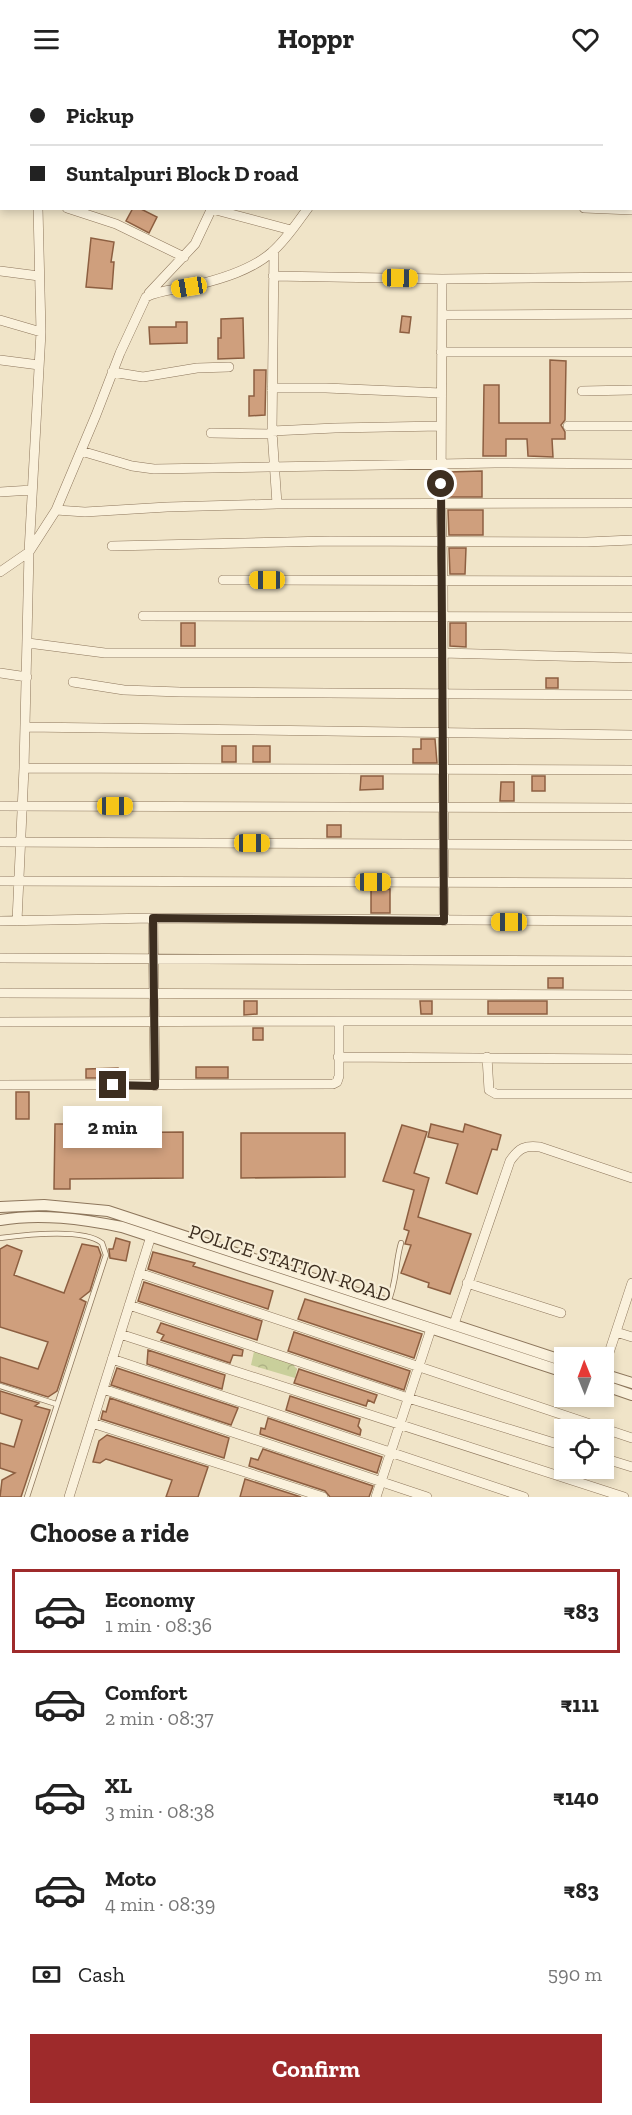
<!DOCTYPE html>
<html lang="en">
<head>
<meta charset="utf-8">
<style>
	body { margin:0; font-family:"Zilla Slab",serif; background:#f2f2f2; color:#222; height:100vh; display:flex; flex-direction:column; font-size:22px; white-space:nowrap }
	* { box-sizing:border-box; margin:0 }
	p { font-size:20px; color:#767676 }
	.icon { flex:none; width:33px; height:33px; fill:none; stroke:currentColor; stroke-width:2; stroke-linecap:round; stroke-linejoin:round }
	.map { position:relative; height:1419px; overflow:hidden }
	.sheet { display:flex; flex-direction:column; background:#fff; flex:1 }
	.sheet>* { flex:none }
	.banner { position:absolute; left:0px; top:0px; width:633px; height:132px; box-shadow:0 3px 9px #0003; display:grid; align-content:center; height:132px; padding:0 30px; background:#fff }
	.needle { width:39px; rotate:359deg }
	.tools { position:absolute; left:554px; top:1269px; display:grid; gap:12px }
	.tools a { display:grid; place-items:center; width:60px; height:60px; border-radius:0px; background:#fff; box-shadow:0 3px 9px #0003; font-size:30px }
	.end { position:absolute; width:27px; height:27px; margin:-14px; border:8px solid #3d2e20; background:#fff; box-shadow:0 0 0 3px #fff }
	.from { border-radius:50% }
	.bubble { position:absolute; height:42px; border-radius:0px; background:#fff; box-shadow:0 3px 9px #0003; font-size:20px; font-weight:700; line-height:42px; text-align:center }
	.car { position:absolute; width:18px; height:36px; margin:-18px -9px; border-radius:8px; box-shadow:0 0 4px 2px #0007; background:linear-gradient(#f5c518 24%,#345 0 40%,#f5c518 0 76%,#345 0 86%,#f5c518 0) }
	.banner b { display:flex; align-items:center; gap:21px; height:57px; font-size:22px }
	.banner b+b { border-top:2px solid #e0e0e0 }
	.banner i { width:15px; height:15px; background:#222 }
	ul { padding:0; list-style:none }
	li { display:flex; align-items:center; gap:18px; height:84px; margin:0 12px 9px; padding:0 18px; border:3px solid transparent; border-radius:0px }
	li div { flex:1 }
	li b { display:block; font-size:22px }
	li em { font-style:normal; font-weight:700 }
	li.on { border-color:#9e2a2b }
	li>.icon { width:54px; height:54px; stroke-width:1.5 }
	h2 { padding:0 30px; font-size:27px; line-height:72px }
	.pay { display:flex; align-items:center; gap:15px; height:66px; padding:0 30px; font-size:22px }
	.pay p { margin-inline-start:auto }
	.primary-button { display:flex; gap:12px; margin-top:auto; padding:12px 30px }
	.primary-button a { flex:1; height:69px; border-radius:0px; background:#9e2a2b; color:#fff; font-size:24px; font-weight:700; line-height:69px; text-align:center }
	header { display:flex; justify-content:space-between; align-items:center; height:78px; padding:0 30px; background:#fff; font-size:27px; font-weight:700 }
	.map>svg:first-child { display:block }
	.forest { fill:url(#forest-crowns) }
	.building { fill:#cf9f7d; stroke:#8d5f41; stroke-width:1.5 }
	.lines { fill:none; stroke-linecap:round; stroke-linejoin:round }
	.service-casing { stroke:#8d765c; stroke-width:6 }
	.minor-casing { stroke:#8d765c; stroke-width:10 }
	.tertiary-casing { stroke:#8d765c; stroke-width:12 }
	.service { stroke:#faf1dc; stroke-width:4.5 }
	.minor { stroke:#faf1dc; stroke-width:9 }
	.tertiary { stroke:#faf1dc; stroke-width:10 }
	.route { stroke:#3d2e20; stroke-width:8 }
	.labels { text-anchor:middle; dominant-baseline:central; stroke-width:4.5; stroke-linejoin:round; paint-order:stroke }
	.street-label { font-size:20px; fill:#3d2e20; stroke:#f7eed8 }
</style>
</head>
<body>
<header><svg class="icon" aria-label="menu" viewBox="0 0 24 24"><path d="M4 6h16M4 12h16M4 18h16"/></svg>Hoppr<svg class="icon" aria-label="heart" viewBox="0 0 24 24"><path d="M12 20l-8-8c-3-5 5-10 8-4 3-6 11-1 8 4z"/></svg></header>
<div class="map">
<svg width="632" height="1419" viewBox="0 0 632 1419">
	<defs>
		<pattern id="forest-crowns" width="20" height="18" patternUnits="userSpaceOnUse" patternTransform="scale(1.5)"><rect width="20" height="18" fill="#c9cf9b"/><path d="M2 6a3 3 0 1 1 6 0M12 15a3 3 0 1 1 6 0" fill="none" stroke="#aeb285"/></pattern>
	</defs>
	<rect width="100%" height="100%" fill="#f0e4c8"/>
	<!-- forest -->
	<path class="forest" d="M 255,1269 L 296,1282 L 294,1288 L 297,1291 L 295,1300 L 251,1287 Z"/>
	<!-- building -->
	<path class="building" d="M 133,130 L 139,130 L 157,139 L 149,155 L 126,143 Z
		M 91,160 L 114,164 L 111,184 L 114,184 L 112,211 L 86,209 Z
		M 402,238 L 411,239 L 409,255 L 400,254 Z
		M 243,240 L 244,280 L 218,281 L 218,260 L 221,260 L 221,241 Z
		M 176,244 L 187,244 L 187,265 L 150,266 L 149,249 L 176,249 Z
		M 550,282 L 566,283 L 565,342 L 561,347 L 565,354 L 565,361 L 552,361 L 553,379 L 528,378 L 527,361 L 506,361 L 506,378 L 483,378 L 484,307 L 499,307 L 499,345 L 550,345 Z
		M 254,292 L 266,292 L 265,337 L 249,338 L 249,318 L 254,318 Z
		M 482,393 L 482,419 L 448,419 L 448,394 Z
		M 448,432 L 483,432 L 483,457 L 449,457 Z
		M 449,470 L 466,470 L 465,496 L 450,496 Z
		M 181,545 L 195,545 L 195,568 L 181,568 Z
		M 450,545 L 466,545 L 466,569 L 450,568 Z
		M 546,600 L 558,600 L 558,610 L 546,610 Z
		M 421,661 L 435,661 L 437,685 L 413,685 L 413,671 L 421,671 Z
		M 222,668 L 236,668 L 236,684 L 222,684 Z
		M 253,668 L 270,668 L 270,684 L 253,684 Z
		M 361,698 L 383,698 L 383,711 L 360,712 Z
		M 532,698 L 545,698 L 545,713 L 532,713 Z
		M 501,704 L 514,704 L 514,723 L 500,723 Z
		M 327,747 L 341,747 L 341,759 L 327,759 Z
		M 371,811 L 390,811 L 390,835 L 371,835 Z
		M 548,900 L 563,900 L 563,910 L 548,910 Z
		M 244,923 L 257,923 L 257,936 L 244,937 Z
		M 420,923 L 432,923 L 432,936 L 421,936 Z
		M 488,923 L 547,923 L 547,936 L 488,936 Z
		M 253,950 L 263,950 L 263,962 L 253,962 Z
		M 196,989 L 228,989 L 228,1000 L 196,1000 Z
		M 118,990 L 118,1000 L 86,1000 L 86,991 Z
		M 16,1014 L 29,1014 L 29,1041 L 16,1041 Z
		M 55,1046 L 71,1046 L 71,1055 L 183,1054 L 183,1100 L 70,1101 L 70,1111 L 54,1111 Z
		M 431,1046 L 463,1054 L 465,1046 L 501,1057 L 497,1072 L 492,1071 L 477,1116 L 446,1105 L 458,1066 L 428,1059 Z
		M 402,1047 L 427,1054 L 414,1095 L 429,1100 L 418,1139 L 471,1156 L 450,1216 L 428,1209 L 429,1205 L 401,1195 L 411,1167 L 405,1166 L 409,1153 L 404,1151 L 414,1112 L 383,1103 Z
		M 241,1055 L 345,1055 L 345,1099 L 241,1100 Z
		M 116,1160 L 130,1164 L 126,1183 L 110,1180 L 109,1171 L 113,1171 Z
		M 82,1166 L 98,1169 L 101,1177 L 90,1213 L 80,1221 L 86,1224 L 57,1313 L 48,1319 L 0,1304 L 0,1279 L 38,1291 L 48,1264 L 0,1249 L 0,1171 L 7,1167 L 22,1173 L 14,1197 L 64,1215 Z
		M 153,1174 L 195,1185 L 193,1188 L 273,1213 L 268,1231 L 148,1191 Z
		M 144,1204 L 262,1243 L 257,1262 L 138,1223 Z
		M 305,1221 L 422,1256 L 414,1280 L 298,1241 Z
		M 161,1245 L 243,1272 L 242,1278 L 233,1277 L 230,1285 L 161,1262 L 164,1257 L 157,1254 Z
		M 294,1254 L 410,1293 L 404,1312 L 288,1273 Z
		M 148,1272 L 225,1297 L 222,1311 L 147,1286 Z
		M 117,1290 L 238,1330 L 231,1347 L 111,1307 Z
		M 299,1291 L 377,1317 L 374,1325 L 368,1322 L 366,1328 L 294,1305 Z
		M 0,1313 L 39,1325 L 35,1328 L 50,1332 L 21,1419 L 0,1419 L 2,1402 L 15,1395 L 0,1390 L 0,1365 L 14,1369 L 22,1342 L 0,1335 Z
		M 290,1318 L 360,1341 L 358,1348 L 361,1352 L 360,1357 L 286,1332 Z
		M 110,1320 L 229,1360 L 224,1380 L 101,1341 L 103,1333 L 106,1334 Z
		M 268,1340 L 382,1379 L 377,1395 L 260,1356 L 261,1350 L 265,1351 Z
		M 107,1357 L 208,1389 L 198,1419 L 166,1419 L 172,1402 L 106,1381 L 100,1385 L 93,1384 L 99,1363 Z
		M 263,1371 L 373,1408 L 369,1419 L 330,1419 L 325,1413 L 249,1388 L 251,1380 L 258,1382 Z
		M 245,1401 L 301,1419 L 240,1419 Z"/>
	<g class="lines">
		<!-- service casing -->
		<g class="service-casing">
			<path id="service" d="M 0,1160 C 23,1157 84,1150 102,1165 L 106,1177 L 27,1419
				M 388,1224 C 397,1204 395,1186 401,1165
				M 0,1308 L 56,1326"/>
		</g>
		<!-- minor casing -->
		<g class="minor-casing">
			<path id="minor" d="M 43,0 L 44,2
				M 77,0 L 79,2
				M 359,0 L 360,2
				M 10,2 L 11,0
				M 264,2 L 265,0
				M 411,2 L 413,0
				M 0,15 L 2,14
				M 67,130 L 116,146 L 184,179
				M 584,130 L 632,132
				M 212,131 L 291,152
				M 274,173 L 272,353 L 277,426
				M 0,193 L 39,198
				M 273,198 L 442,201 L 632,199
				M 442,201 L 441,426 L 443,502 L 444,843
				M 149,215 L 195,166 L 212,130
				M 442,237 L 632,236
				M 0,242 L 41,254
				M 441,274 L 632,274
				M 0,282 L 39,287
				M 112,294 L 143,299 L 197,290 L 229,289
				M 272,310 L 326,310 L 441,315
				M 582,313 L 632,312
				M 568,348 L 632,348
				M 272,353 L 335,350 L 441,348
				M 211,355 L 273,356
				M 81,373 L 132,388 L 154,391 L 495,385 L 632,386
				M 0,414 L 32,412
				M 56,432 L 85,434 L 167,429 L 277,426 L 632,425
				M 112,468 L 330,463 L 587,464 L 632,462
				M 0,494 L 29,474 L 56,432 L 96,337 L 120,275 L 146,219 C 162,211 179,212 196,207 C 221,201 252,192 272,174 C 286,162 297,145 308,130
				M 223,502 L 632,503
				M 143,538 L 632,539
				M 28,565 L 105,575 L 442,575 L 632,580
				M 0,595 L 27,599
				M 73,604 L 124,612 L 180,614 L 632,617
				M 25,649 L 632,657
				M 24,690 L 632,692
				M 0,728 L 632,730
				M 0,764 L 632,767
				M 0,803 L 632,805
				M 153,840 L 155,1008
				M 0,843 L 153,840 L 632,843
				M 17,843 L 24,690 L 29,474 L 41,254 L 38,130
				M 0,880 L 632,883
				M 0,915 L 632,917
				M 339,943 L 632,943
				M 0,944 L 339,943 L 339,998 L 337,1004 L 333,1006 L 0,1007
				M 338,979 L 632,981
				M 487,979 L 489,1012 L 496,1016 L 632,1016
				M 139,1195 L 632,1360
				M 467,1205 L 561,1235
				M 129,1227 L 408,1320 L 564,1368
				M 454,1246 L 510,1083 C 519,1070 525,1067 540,1069 L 632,1100
				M 616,1254 L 632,1259
				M 120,1256 L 624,1419
				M 112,1281 L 524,1419
				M 603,1293 L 632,1205
				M 103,1311 L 427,1419
				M 92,1345 L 323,1419
				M 603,1380 L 632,1389
				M 69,1419 L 151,1158
				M 376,1419 L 431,1251"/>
		</g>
		<!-- tertiary casing -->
		<g class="tertiary-casing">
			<path id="tertiary" d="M 0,1129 L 44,1127 L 108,1133 L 564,1283
				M 0,1142 C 41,1135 82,1141 122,1149 L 564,1294
				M 603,1296 L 632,1305
				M 603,1307 L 632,1317"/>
		</g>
		<!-- service -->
		<use href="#service" class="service"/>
		<!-- minor -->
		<use href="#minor" class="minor"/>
		<!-- tertiary -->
		<use href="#tertiary" class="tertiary"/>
	</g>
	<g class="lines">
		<!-- route -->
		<path class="route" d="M 113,1007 L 155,1008 L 153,840 L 444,843 L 441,406"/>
	</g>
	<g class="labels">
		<!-- street labels -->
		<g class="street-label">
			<text transform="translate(290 1185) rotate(18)">POLICE STATION ROAD</text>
		</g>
	</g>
</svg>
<div class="tools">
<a><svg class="needle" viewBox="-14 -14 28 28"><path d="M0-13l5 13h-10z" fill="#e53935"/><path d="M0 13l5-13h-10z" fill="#767676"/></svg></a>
<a><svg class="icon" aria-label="locate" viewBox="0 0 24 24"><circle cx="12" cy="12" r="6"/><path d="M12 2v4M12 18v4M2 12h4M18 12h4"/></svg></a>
</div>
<i class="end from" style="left:441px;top:406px"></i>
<i class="end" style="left:113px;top:1007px"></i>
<div class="bubble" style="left:63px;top:1028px;width:99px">2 min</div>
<i class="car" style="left:400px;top:200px;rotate:91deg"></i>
<i class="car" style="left:189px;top:209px;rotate:261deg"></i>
<i class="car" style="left:267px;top:502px;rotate:270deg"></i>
<i class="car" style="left:115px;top:728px;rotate:90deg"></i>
<i class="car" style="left:252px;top:765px;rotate:90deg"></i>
<i class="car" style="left:373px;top:804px;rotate:90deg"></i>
<i class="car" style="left:509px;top:844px;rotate:270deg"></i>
<div class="banner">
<b><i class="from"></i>Pickup</b>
<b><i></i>Suntalpuri Block D road</b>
</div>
</div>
<section class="sheet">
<h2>Choose a ride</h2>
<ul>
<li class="on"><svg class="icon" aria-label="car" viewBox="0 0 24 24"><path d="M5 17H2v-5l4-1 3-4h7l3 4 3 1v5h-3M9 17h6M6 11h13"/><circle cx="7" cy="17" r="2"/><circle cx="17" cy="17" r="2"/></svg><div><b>Economy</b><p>1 min · 08:36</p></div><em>₹83</em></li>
<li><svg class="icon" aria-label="car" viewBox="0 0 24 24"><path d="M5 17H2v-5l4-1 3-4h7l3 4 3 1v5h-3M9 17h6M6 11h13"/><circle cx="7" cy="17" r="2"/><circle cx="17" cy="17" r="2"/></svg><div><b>Comfort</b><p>2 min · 08:37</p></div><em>₹111</em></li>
<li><svg class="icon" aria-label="car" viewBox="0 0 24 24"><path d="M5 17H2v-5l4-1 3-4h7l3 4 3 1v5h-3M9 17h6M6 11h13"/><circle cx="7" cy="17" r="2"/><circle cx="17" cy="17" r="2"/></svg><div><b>XL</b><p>3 min · 08:38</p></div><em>₹140</em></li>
<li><svg class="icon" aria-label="car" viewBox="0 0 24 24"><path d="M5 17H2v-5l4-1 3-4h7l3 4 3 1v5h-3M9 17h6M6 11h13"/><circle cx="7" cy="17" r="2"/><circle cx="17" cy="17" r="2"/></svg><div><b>Moto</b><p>4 min · 08:39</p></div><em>₹83</em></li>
</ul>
<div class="pay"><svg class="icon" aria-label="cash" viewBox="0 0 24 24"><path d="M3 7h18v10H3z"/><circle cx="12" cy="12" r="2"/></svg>Cash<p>590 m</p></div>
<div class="primary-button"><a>Confirm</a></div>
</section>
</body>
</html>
